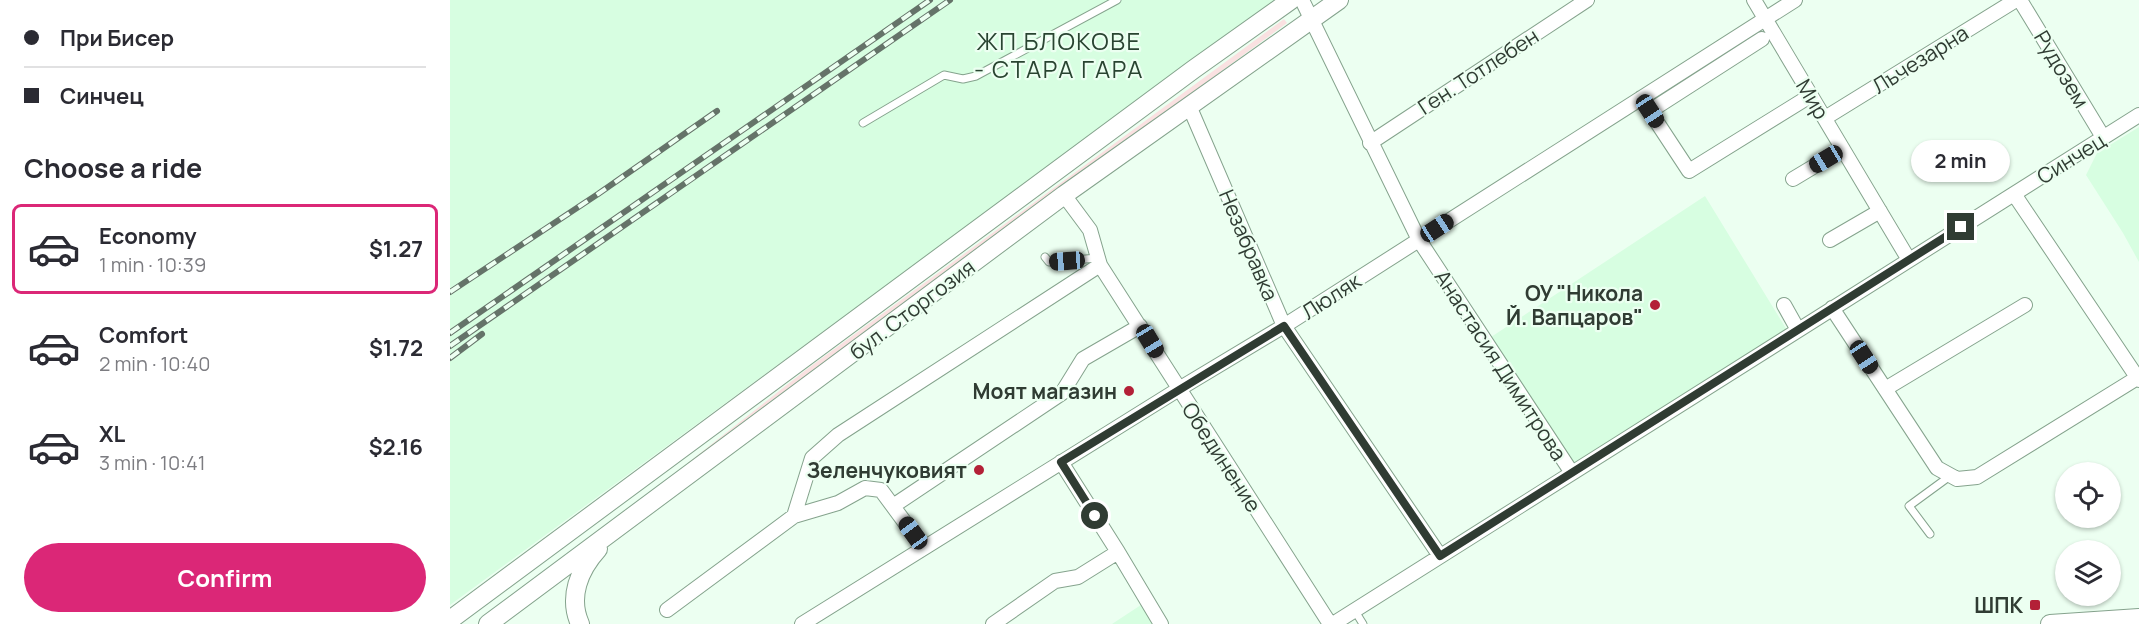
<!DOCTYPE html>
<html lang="en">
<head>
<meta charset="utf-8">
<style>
	body { margin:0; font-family:Manrope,sans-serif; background:#f2f2f3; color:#2b2b33; height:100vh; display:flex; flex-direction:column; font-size:22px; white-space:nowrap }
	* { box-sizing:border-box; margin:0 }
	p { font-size:20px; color:#7c7c81 }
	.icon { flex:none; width:33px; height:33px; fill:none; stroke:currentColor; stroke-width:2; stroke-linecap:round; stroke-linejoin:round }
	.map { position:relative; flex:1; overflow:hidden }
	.details { display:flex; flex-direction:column; background:#fff; width:450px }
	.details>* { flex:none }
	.hud { display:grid; align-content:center; height:132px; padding:0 24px; background:#fff }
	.fabs { position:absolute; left:1605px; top:462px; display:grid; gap:12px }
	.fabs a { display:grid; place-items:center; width:66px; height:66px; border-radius:50%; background:#fff; box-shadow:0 2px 4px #0004; font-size:30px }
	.end { position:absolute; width:27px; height:27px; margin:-14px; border:8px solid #303c33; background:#fff; box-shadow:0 0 0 3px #fff }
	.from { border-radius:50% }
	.bubble { position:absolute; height:42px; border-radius:21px; background:#fff; box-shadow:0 2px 4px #0004; font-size:20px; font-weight:700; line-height:42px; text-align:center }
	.car { position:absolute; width:18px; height:36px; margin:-18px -9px; border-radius:8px; box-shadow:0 0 4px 2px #0007; background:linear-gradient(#222 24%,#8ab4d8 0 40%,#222 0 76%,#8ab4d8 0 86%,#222 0) }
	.hud b { display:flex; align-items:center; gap:21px; height:57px; font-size:22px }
	.hud b+b { border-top:2px solid #e1e1e2 }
	.hud i { width:15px; height:15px; background:#2b2b33 }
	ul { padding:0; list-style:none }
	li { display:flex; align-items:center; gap:18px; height:90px; margin:0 12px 9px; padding:0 12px; border:3px solid transparent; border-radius:9px }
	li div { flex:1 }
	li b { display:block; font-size:22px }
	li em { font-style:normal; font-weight:700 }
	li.active { border-color:#db2777 }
	li>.icon { width:54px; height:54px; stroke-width:1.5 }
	h2 { padding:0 24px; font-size:27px; line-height:72px }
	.cta { display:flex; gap:12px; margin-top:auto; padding:12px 24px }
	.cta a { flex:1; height:69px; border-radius:36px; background:#db2777; color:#fff; font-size:24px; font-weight:700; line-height:69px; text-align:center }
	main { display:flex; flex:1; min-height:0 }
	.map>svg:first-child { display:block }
	.built { fill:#d7fee1 }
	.green { fill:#fae1e1 }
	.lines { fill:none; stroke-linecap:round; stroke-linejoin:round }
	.lane-casing { stroke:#85a38d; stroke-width:9 }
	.street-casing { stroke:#85a38d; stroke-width:16 }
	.secondary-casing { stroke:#85a38d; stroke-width:20 }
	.lane { stroke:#fff; stroke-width:7 }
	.street { stroke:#fff; stroke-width:14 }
	.secondary { stroke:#fff; stroke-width:18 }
	.rail-casing { stroke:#657369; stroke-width:6 }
	.rail { stroke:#ecfff1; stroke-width:4; stroke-dasharray:11; stroke-linecap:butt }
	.route { stroke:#303c33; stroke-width:8 }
	.poi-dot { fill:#b32037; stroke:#ecfff1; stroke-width:2 }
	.labels { text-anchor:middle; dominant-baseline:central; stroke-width:4.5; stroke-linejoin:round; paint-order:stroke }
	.street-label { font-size:21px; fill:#303c33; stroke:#ecfff1 }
	.poi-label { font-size:21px; font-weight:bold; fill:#303c33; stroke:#ecfff1; text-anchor:end }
	.quarter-label { font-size:24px; letter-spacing:1.5px; fill:#294431; stroke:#ecfff1 }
</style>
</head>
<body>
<main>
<section class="details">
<div class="hud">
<b><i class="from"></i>При Бисер</b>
<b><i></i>Синчец</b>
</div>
<h2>Choose a ride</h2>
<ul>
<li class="active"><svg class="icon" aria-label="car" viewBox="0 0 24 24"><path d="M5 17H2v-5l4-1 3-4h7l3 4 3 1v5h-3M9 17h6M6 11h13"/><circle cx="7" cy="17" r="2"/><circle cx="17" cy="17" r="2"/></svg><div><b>Economy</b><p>1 min · 10:39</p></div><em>$1.27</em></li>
<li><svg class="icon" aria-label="car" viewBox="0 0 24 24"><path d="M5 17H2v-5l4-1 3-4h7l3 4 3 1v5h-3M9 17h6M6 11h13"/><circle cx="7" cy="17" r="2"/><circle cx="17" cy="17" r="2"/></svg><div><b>Comfort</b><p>2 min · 10:40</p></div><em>$1.72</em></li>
<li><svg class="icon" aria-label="car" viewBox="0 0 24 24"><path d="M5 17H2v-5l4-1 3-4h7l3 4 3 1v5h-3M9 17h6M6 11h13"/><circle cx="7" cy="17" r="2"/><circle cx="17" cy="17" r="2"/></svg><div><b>XL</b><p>3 min · 10:41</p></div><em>$2.16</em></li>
</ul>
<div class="cta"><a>Confirm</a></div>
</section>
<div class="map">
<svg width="1689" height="624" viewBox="0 0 1689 624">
	<rect width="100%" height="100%" fill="#ecfff1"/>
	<!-- built -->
	<path class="built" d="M 0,0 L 840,0 L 644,133 L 0,605 Z
		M 1689,127 L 1689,262 L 1673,233 L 1636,175 L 1647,153 Z
		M 1255,196 L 1340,335 L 1122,473 L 1035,341 Z
		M 697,601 L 711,624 L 662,624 Z"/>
	<!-- green -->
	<path class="green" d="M 834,19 L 837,23 L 469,293 L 212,486 L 239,462 L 357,369 Z"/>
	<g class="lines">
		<!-- lane casing -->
		<g class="lane-casing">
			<path id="lane" d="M 413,123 L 494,75 L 513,79 L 526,76 L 667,0
				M 595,257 L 599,262 L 648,258
				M 1480,534 L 1459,506 L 1500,476
				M 905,611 L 913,624"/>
		</g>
		<!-- street casing -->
		<g class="street-casing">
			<path id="street" d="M 852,0 L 969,240 L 1122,473
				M 1304,0 L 1459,260
				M 1570,0 L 1653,137
				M 1191,98 L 1239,171 L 1360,96
				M 740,108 L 834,326 L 990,556
				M 1200,111 L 1312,39
				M 1375,118 L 1566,0
				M 920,143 L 1137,0
				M 1343,179 L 1393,149
				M 1564,194 L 1689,380
				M 614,195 L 640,230 L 650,265 L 880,624
				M 1380,240 L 1430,211
				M 1334,305 L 1348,330
				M 1382,308 L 1487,468 L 1507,479 L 1527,477 L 1687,378
				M 1435,389 L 1575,305
				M 611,462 L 668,552 L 711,624
				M 443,506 L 612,393 L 633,359 L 690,326
				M 344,516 L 362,458 L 388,435 L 650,265
				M 217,610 L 344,516 L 388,503 L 415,488 L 431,490 L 473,547
				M 352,624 L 729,389 L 834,326 L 1345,0
				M 543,624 L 605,581 L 628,577 L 668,552
				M 883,624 L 1689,115"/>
		</g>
		<!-- secondary casing -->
		<g class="secondary-casing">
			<path id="secondary" d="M 0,620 L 744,69 L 841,0
				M 38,624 L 614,195 L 889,0
				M 130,624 C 118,597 129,570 148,549
				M 1600,624 L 1689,618"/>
		</g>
		<!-- lane -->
		<use href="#lane" class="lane"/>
		<!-- street -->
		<use href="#street" class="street"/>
		<!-- secondary -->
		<use href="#secondary" class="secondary"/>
		<!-- rail casing -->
		<g class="rail-casing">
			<path id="rail" d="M 0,292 L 148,194 L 267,111
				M 0,333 L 480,0
				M 0,346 L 500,0
				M 0,358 L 32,334"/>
		</g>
		<!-- rail -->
		<use href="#rail" class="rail"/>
	</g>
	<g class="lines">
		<!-- route -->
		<path class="route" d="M 645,516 L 611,462 L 834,326 L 990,556 L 1511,227"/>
	</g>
	<!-- markers -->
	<g class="poi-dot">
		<circle cx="1205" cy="305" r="6"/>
		<circle cx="679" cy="391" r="6"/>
		<circle cx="529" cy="470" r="6"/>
		<rect x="1579" y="599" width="12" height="12" rx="3"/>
	</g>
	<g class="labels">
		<!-- street labels -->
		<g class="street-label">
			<text transform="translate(1470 59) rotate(-32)">Лъчезарна</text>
			<text transform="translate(1612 69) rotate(59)">Рудозем</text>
			<text transform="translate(1028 71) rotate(-33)">Ген. Тотлебен</text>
			<text transform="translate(1363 99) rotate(59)">Мир</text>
			<text transform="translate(1621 158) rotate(-32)">Синчец</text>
			<text transform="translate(799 245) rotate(67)">Незабравка</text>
			<text transform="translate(881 296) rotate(-33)">Люляк</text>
			<text transform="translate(462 309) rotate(-37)">бул. Сторгозия</text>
			<text transform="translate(1051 365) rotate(57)">Анастасия Димитрова</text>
			<text transform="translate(772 457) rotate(57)">Обединение</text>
		</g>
		<!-- poi labels -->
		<g class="poi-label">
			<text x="1193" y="293">ОУ "Никола<tspan x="1193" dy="24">Й. Вапцаров"</tspan></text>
			<text x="667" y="391">Моят магазин</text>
			<text x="517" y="470">Зеленчуковият</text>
			<text x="1573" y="605">ШПК</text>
		</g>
		<!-- quarter labels -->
		<g class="quarter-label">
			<text x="609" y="40">ЖП БЛОКОВЕ<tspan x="609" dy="28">- СТАРА ГАРА</tspan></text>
		</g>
	</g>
</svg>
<div class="fabs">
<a><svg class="icon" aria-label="locate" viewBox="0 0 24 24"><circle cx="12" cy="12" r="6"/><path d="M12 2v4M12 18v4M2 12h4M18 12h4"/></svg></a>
<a><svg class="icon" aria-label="layers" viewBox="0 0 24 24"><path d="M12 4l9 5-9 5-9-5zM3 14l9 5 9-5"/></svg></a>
</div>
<i class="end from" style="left:645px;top:516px"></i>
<i class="end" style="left:1511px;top:227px"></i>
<div class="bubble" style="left:1461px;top:140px;width:99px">2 min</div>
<i class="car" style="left:1200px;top:111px;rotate:147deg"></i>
<i class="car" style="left:1376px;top:159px;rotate:239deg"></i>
<i class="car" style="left:987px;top:228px;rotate:57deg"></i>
<i class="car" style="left:617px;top:261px;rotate:266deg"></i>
<i class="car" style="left:700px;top:341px;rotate:149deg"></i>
<i class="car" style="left:1414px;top:357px;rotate:147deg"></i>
<i class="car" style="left:463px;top:533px;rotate:324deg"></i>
</div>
</main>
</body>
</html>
